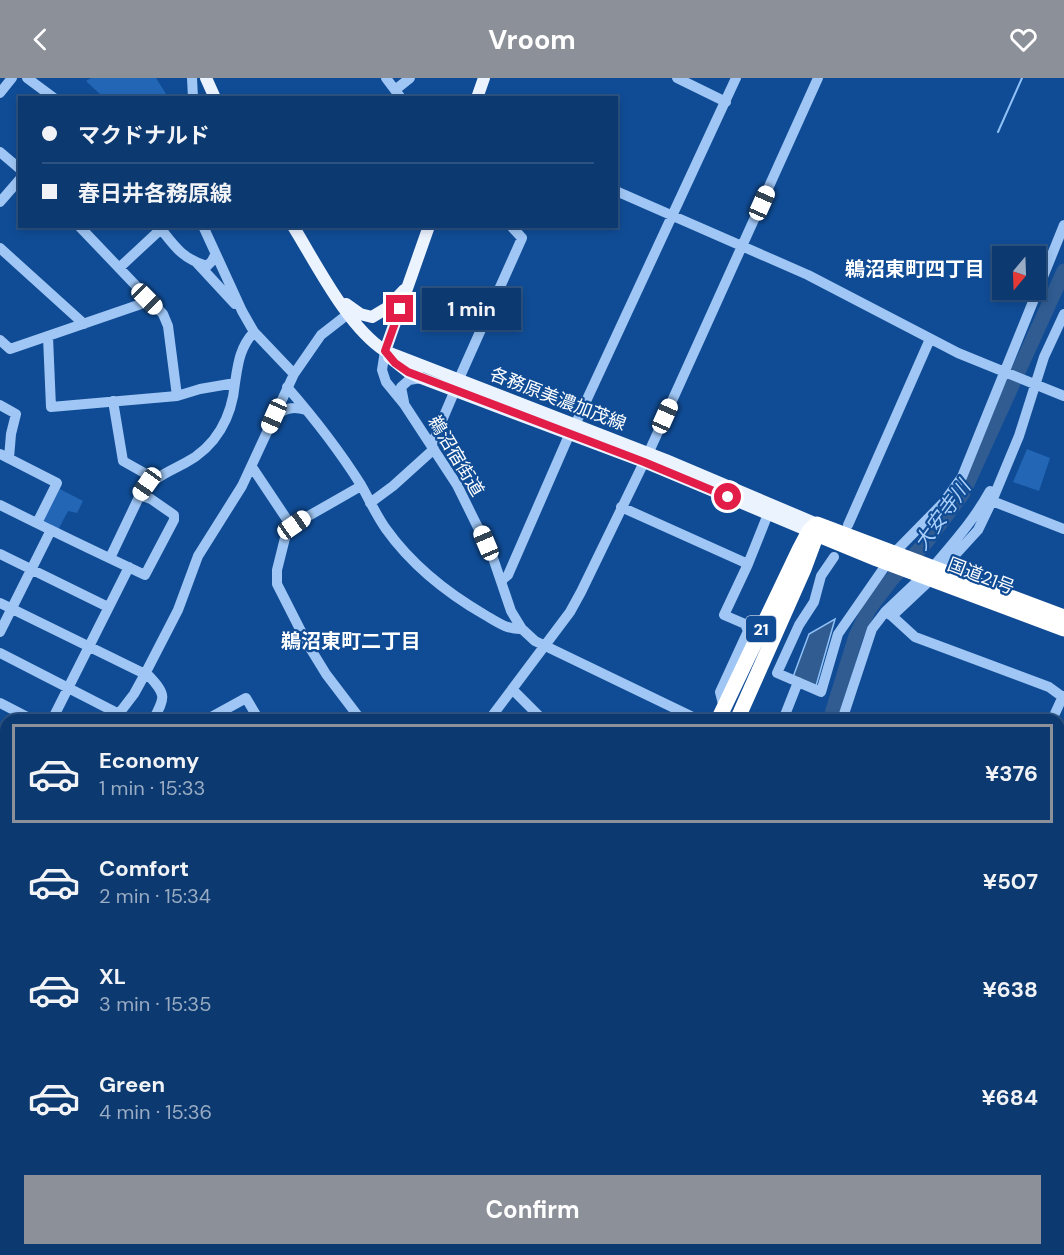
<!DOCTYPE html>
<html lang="en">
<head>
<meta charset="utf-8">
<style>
	body { margin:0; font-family:"DM Sans","Noto Sans JP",sans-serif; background:#1a4478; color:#f1f3f6; height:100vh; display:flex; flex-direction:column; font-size:22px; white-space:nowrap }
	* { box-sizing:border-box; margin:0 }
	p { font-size:20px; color:#9aacc3 }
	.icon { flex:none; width:33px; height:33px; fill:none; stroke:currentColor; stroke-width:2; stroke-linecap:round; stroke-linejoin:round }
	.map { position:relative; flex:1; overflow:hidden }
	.panel { position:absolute; left:0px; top:636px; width:1065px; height:542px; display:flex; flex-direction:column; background:#0c3970; border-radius:18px 18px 0 0; box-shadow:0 3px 9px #0003,0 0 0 2px #2c5383 }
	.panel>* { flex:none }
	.banner { position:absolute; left:18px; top:18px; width:600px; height:132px; border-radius:0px; box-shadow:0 3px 9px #0003,0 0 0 2px #2c5383; display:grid; align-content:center; height:132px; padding:0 24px; background:#0c3970 }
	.needle { width:39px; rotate:199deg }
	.controls { position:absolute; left:992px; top:168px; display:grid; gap:12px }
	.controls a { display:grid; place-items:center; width:54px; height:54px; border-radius:0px; background:#0c3970; box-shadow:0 3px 9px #0003,0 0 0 2px #2c5383; font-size:30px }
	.end { position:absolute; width:27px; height:27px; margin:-14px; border:8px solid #e11d48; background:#fff; box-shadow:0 0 0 3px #fff }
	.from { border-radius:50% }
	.bubble { position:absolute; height:42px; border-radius:0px; background:#0c3970; box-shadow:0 3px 9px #0003,0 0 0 2px #2c5383; font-size:20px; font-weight:700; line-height:42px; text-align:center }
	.car { position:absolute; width:18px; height:36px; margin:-18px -9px; border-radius:8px; box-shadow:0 0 4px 2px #0007; background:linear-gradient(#fff 24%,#345 0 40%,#fff 0 76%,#345 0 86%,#fff 0) }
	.banner b { display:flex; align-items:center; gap:21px; height:57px; font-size:22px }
	.banner b+b { border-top:2px solid #2c5383 }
	.banner i { width:15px; height:15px; background:#f1f3f6 }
	ul { padding:10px 0 0; list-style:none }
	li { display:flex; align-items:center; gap:18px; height:99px; margin:0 12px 9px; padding:0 12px; border:3px solid transparent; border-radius:0px }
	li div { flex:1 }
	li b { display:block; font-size:22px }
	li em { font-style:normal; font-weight:700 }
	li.on { border-color:#8c9099 }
	li>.icon { width:54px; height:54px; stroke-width:1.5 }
	.button { display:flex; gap:12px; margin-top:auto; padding:12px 24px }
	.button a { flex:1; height:69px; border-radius:0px; background:#8c9099; color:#fff; font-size:24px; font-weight:700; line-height:69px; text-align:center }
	header { display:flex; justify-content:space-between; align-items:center; height:78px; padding:0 24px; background:#8c9099; color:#fff; font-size:27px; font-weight:700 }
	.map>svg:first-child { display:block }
	.green { fill:#2266b5 }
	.water { fill:#305c92; stroke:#90c1f7; stroke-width:1.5 }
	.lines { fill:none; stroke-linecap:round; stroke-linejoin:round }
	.stream { stroke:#90c1f7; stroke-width:2 }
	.river { stroke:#305c92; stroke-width:15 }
	.minor { stroke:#9fc6f4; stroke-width:10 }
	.major { stroke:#ebf3ff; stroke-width:12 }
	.highway { stroke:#fff; stroke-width:15 }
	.route { stroke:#e11d48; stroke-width:8 }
	.labels { text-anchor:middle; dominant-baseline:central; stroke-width:4.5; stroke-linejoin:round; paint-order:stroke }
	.shield { fill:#104c95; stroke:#b7c9df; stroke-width:1.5 }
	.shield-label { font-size:16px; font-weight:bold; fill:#fff }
	.street-label { font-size:18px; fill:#fff; stroke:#104c95 }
	.neighbourhood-label { font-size:20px; font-weight:bold; fill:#fff; stroke:#104c95 }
	.water-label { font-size:20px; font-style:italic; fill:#abd0fb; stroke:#104c95 }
</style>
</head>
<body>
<header><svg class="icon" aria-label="back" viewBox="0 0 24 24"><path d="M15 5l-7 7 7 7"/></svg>Vroom<svg class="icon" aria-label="heart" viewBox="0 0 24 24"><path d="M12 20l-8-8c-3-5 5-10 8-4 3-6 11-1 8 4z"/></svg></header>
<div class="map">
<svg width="1064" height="1177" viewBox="0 0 1064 1177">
	<rect width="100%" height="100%" fill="#104c95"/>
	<!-- green -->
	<path class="green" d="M 91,0 L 156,0 L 168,19 L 103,19 L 86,3 Z
		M 1027,371 L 1050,380 L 1039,413 L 1013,404 Z
		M 58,410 L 83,423 L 77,435 L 68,433 L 58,452 L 40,444 Z"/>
	<!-- water -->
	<path class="water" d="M 835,541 L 816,608 L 793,599 L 809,556 Z"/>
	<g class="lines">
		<!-- stream -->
		<path class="stream" d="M 998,54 L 1022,0"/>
		<!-- river -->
		<path class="river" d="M 830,642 L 856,558 L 869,531 L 891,502 L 927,463 L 963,415 L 1064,193
			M 702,1177 L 703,1172"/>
		<!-- minor -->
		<path class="minor" d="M 27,0 L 54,20
			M 192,0 L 193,20
			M 386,0 L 401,20
			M 677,0 L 726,24
			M 395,12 L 410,0
			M 0,15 L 12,0
			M 0,74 L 20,91
			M 616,113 L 808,197 L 958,275 L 1064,318
			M 0,124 L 20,101
			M 79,148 L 163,236 L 168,248 L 177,318
			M 203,148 L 242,233 L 254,254 L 294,296
			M 161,151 C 175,169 183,181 207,188 L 212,183 L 215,177
			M 0,170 L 84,246
			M 197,185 L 235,226
			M 119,190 L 161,151 L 160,148
			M 48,259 L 51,329 L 177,318 L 200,311 L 235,305 C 238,285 240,269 254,254
			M 0,262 L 10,271 L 144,225 L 148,221
			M 385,273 L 382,292 L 386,304 L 404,326 L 457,407 L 493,480 L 511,533 L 522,551 L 535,563 L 699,642
			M 458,303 L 522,160 L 511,148
			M 287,309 C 314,340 339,372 361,407 C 369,421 376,437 386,451 C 411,486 447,515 485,537 C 497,544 508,552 522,551
			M 113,323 L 123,383 L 155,401
			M 404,324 L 401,309 L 409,302 L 421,300
			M 0,327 L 16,336 L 11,356 L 9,380
			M 274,338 C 286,330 293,328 306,332
			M 575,347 L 736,0
			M 432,366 L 455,312
			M 0,376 L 57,405 L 37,445
			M 252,389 L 292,449
			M 140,417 C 152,400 168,394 185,385 C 216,369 232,339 235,305
			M 992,423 L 1064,451
			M 370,425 L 393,408 L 434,371
			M 0,427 C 48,451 96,474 145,497 L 174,442 L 174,437 L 151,421 L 140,417 L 110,480
			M 621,429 L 748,486
			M 848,447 L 930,261
			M 894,475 L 944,424 L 962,399 L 1064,147
			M 0,476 L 108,529
			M 834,479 L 821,498 L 814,524 L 799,547 L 777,595 L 821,614 L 838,556 L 888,484
			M 946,487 L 978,452 L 992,423 L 1019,358 L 1044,279 L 1064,236
			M 933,489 C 954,464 974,442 990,413
			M 501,503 L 508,497 L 570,355
			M 0,525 L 149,598 C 167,617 165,620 153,642
			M 885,534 L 924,497
			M 892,538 L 915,559 L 1049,609 L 1064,620
			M 0,554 L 51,452
			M 0,575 L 119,636
			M 512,611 L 543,642
			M 0,625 L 33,642
			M 724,630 L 720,614 L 748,553 L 745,546 L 724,537 L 748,486 L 768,436
			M 52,642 L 129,489
			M 114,642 L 134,616 L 145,596 L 178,532 L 198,478 L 242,408 L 294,296 L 321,257 L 348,236
			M 206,642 L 246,620 L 259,642
			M 361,642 L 326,596 L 307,565 L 277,506 L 277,492 L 286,456 L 305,440 L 361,408
			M 489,642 L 570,534 L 581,514 L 648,376 L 818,0
			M 783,642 L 798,604
			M 842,642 L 872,551 L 885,534 L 892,538 L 926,506
			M 1052,642 L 1063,618
			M 0,679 L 6,672
			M 1059,708 L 1064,710
			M 0,724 L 6,727
			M 1059,745 L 1064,747
			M 0,756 L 6,747
			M 1059,813 L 1064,816
			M 1059,864 L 1064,867
			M 0,889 L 6,890
			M 1059,918 L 1064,921
			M 0,929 L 6,929
			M 1059,975 L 1064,978
			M 0,1015 L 6,1019
			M 1059,1036 L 1064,1039
			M 0,1069 L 6,1073
			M 1059,1090 L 1064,1093
			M 0,1129 L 6,1133
			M 1059,1141 L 1064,1144
			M 61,1172 L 69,1177
			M 137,1172 L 138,1177
			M 184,1172 L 185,1177
			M 230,1172 L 231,1177
			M 277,1172 L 278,1177
			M 323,1172 L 325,1177
			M 764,1172 L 765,1177
			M 805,1172 L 805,1177
			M 983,1172 L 983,1177
			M 1010,1172 L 1021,1177
			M 853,1176 L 889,1177
			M 49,1177 L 53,1172
			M 333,1177 L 341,1172
			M 576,1177 L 578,1172
			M 659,1177 L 660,1172
			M 712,1177 L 713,1172"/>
		<!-- major -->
		<path class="major" d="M 206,0 L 215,20
			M 477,20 L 484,0
			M 293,148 C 317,187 347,248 385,273 L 666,382 L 817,446
			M 346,226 L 360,236 L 372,239 L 387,230 L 404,212
			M 385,273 L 429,148
			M 389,279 L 408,294 L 421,300 L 644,384 L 809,453"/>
		<!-- highway -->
		<path class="highway" d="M 817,446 L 1064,539
			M 809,453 L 877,481 L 1064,551
			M 718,642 L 799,472 L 809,453 L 815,447
			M 737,642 L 804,491 L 817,456 L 817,449
			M 546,1177 L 548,1172"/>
	</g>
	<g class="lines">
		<!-- route -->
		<path class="route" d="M 400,231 L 385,273 L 395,285 L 408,294 L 644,384 L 728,419"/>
	</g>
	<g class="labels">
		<!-- shield labels -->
		<rect class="shield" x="746" y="538" width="30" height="26" rx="4.5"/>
		<g class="shield-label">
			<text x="761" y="551">21</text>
		</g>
		<!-- street labels -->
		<g class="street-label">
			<text transform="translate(558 321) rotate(21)">各務原美濃加茂線</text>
			<text transform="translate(456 378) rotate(59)">鵜沼宿街道</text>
			<text transform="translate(981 498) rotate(21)">国道21号</text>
		</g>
		<!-- neighbourhood labels -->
		<g class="neighbourhood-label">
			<text x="915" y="191">鵜沼東町四丁目</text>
			<text x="351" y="563">鵜沼東町二丁目</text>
		</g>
		<!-- water labels -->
		<g class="water-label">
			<text transform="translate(942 437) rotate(-54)">大安寺川</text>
		</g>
	</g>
</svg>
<div class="controls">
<a><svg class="needle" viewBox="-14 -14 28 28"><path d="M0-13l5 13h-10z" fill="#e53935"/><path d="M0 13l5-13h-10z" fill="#9aacc3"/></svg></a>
</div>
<i class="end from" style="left:728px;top:419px"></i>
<i class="end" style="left:400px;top:231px"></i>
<div class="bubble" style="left:422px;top:210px;width:99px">1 min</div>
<i class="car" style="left:762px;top:125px;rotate:24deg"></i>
<i class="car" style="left:147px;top:221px;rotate:135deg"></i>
<i class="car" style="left:274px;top:338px;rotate:204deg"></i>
<i class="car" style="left:665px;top:338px;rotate:24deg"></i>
<i class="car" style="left:147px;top:406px;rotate:215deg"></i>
<i class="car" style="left:294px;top:447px;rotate:55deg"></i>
<i class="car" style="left:486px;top:465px;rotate:337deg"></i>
<div class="banner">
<b><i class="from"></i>マクドナルド</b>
<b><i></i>春日井各務原線</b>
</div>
<section class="panel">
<ul>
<li class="on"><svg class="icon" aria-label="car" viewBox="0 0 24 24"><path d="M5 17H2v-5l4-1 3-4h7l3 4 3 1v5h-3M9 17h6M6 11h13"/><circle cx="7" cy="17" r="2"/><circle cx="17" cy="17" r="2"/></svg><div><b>Economy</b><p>1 min · 15:33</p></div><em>¥376</em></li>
<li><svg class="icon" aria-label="car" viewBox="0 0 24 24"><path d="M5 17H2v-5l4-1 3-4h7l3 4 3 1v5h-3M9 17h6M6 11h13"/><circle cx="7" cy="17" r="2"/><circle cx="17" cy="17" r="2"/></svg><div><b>Comfort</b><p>2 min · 15:34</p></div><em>¥507</em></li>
<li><svg class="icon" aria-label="car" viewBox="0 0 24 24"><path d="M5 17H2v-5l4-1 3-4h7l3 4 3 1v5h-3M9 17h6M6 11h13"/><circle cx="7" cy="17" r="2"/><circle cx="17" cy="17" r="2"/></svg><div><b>XL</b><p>3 min · 15:35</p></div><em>¥638</em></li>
<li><svg class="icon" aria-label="car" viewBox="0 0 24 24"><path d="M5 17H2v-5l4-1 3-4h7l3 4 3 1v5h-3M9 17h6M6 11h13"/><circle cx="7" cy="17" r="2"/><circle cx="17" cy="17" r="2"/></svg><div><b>Green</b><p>4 min · 15:36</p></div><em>¥684</em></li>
</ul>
<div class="button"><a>Confirm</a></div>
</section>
</div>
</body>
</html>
